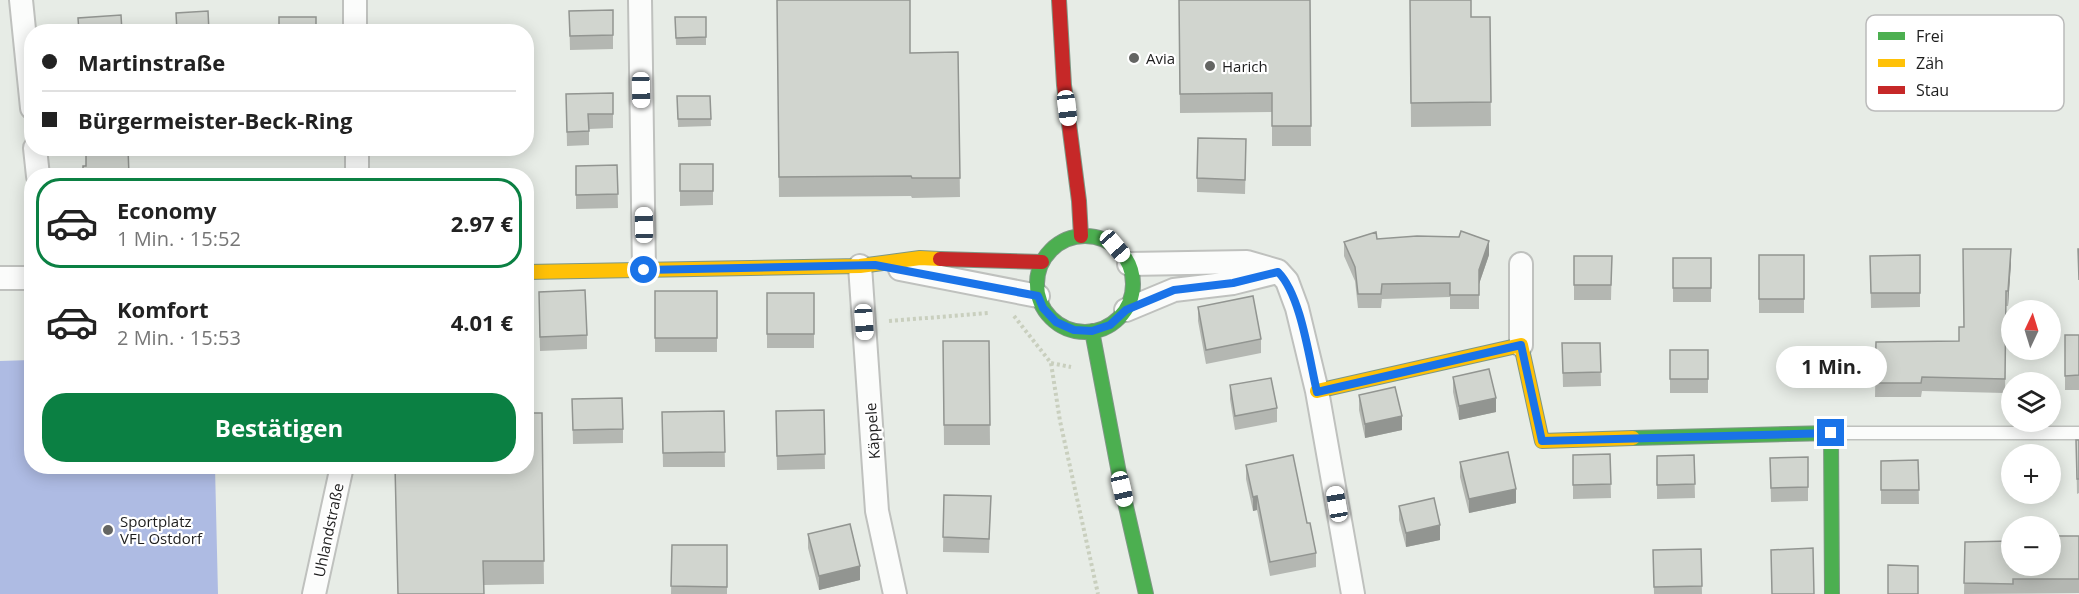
<!DOCTYPE html>
<html lang="de">
<head>
<meta charset="utf-8">
<style>
	body { margin:0; font-family:"Open Sans",sans-serif; background:#f2f2f2; color:#222; height:100vh; display:flex; flex-direction:column; font-size:22px; white-space:nowrap }
	* { box-sizing:border-box; margin:0 }
	p { font-size:20px; color:#767676 }
	.icon { flex:none; width:33px; height:33px; fill:none; stroke:currentColor; stroke-width:2; stroke-linecap:round; stroke-linejoin:round }
	.map { position:relative; flex:1; overflow:hidden }
	.drawer { position:absolute; left:24px; top:168px; width:510px; height:306px; display:flex; flex-direction:column; background:#fff; border-radius:24px; box-shadow:0 3px 15px #0003 }
	.drawer>* { flex:none }
	.guide { position:absolute; left:24px; top:24px; width:510px; height:132px; border-radius:24px; box-shadow:0 3px 15px #0003; display:grid; align-content:center; height:132px; padding:0 18px; background:#fff }
	.needle { width:39px; rotate:4deg }
	.fabs { position:absolute; left:2001px; top:300px; display:grid; gap:12px }
	.fabs a { display:grid; place-items:center; width:60px; height:60px; border-radius:50%; background:#fff; box-shadow:0 3px 15px #0003; font-size:30px }
	.end { position:absolute; width:27px; height:27px; margin:-14px; border:8px solid #1a73e8; background:#fff; box-shadow:0 0 0 3px #fff }
	.from { border-radius:50% }
	.bubble { position:absolute; height:42px; border-radius:21px; background:#fff; box-shadow:0 3px 15px #0003; font-size:20px; font-weight:700; line-height:42px; text-align:center }
	.car { position:absolute; width:18px; height:36px; margin:-18px -9px; border-radius:8px; box-shadow:0 0 4px 2px #0007; background:linear-gradient(#fff 24%,#345 0 40%,#fff 0 76%,#345 0 86%,#fff 0) }
	.guide b { display:flex; align-items:center; gap:21px; height:57px; font-size:22px }
	.guide b+b { border-top:2px solid #e0e0e0 }
	.guide i { width:15px; height:15px; background:#222 }
	ul { padding:10px 0 0; list-style:none }
	li { display:flex; align-items:center; gap:18px; height:90px; margin:0 12px 9px; padding:0 6px; border:3px solid transparent; border-radius:24px }
	li div { flex:1 }
	li b { display:block; font-size:22px }
	li em { font-style:normal; font-weight:700 }
	li.selected { border-color:#0b8043 }
	li>.icon { width:54px; height:54px; stroke-width:1.5 }
	.cta { display:flex; gap:12px; margin-top:auto; padding:12px 18px }
	.cta a { flex:1; height:69px; border-radius:24px; background:#0b8043; color:#fff; font-size:24px; font-weight:700; line-height:69px; text-align:center }
	.map>svg:first-child { display:block }
	.pitch { fill:#aebbe3 }
	.lines { fill:none; stroke-linecap:round; stroke-linejoin:round }
	.lane-casing { stroke:#bfc1be; stroke-width:15 }
	.street-casing { stroke:#bfc1be; stroke-width:26 }
	.fast-casing { stroke:#7e9784; stroke-width:16 }
	.slow-casing { stroke:#7e9784; stroke-width:16 }
	.jam-casing { stroke:#7e9784; stroke-width:16 }
	.path { stroke:#c9cfbe; stroke-width:4; stroke-dasharray:3 3; stroke-linecap:butt }
	.lane { stroke:#fbfcfb; stroke-width:12 }
	.street { stroke:#fbfcfb; stroke-width:22 }
	.fast { stroke:#4caf50; stroke-width:14 }
	.slow { stroke:#ffc107; stroke-width:14 }
	.jam { stroke:#c62828; stroke-width:14 }
	.wall { fill:#b4b7b2 }
	.shaded-wall { fill:#929591 }
	.building { fill:#d1d5cf; stroke:#929591; stroke-width:1.5 }
	.route { stroke:#1a73e8; stroke-width:8 }
	.poi-dot { fill:#646563; stroke:#fff; stroke-width:2 }
	.labels { text-anchor:middle; dominant-baseline:central; stroke-width:4.5; stroke-linejoin:round; paint-order:stroke }
	.poi-label { font-size:15px; fill:#1d1d1d; stroke:#fff; text-anchor:start }
	.street-label { font-size:15px; fill:#1d1d1d; stroke:#fff }
	.key { fill:#fff; stroke:#bbb; stroke-width:1.5 }
	.key-label { font-size:16px; fill:#1d1d1d }
</style>
</head>
<body>
<div class="map">
<svg width="2079" height="594" viewBox="0 0 2079 594">
	<rect width="100%" height="100%" fill="#e7ece6"/>
	<!-- pitch -->
	<path class="pitch" d="M 31,360 L 32,466 L 215,467 L 218,594 L 0,594 L 0,361 Z"/>
	<g class="lines">
		<!-- lane casing -->
		<g class="lane-casing">
			<path id="lane" d="M 1831,433 L 2079,433"/>
		</g>
		<!-- street casing -->
		<g class="street-casing">
			<path id="street" d="M 21,0 L 32,108
				M 355,0 L 355,32
				M 640,0 L 644,270
				M 35,148 L 38,176
				M 357,148 L 357,176
				M 1129,264 L 1247,262 L 1278,271 L 1287,281 L 1297,308 L 1317,391 L 1353,594
				M 1521,264 L 1521,345
				M 860,266 L 877,511 L 895,594
				M 900,269 L 1038,296
				M 0,278 L 32,278
				M 1126,310 L 1174,290 L 1233,283 L 1277,272
				M 314,594 L 342,466"/>
		</g>
		<!-- fast casing -->
		<g class="fast-casing">
			<path id="fast" d="M1037 284a48 48 0 1 1 96 0a48 48 0 1 1-96 0Z
				M 1092,331 L 1122,489 L 1146,594
				M 1633,438 L 1831,433 L 1832,594"/>
		</g>
		<!-- slow casing -->
		<g class="slow-casing">
			<path id="slow" d="M 526,272 L 860,266 L 920,258 L 940,259
				M 1317,391 L 1521,345 L 1542,441 L 1633,438"/>
		</g>
		<!-- jam casing -->
		<g class="jam-casing">
			<path id="jam" d="M 1059,0 L 1064,85 L 1079,201 L 1081,236
				M 940,259 L 1042,262"/>
		</g>
		<!-- path -->
		<path class="path" d="M 1014,316 L 1051,363 L 1060,421 L 1098,594
			M 889,321 L 989,313
			M 1051,363 L 1071,367"/>
		<!-- lane -->
		<use href="#lane" class="lane"/>
		<!-- street -->
		<use href="#street" class="street"/>
		<!-- fast -->
		<use href="#fast" class="fast"/>
		<!-- slow -->
		<use href="#slow" class="slow"/>
		<!-- jam -->
		<use href="#jam" class="jam"/>
	</g>
	<!-- wall -->
	<path class="wall" d="M 777,0 L 910,53 L 958,52 L 960,197 L 912,198 L 911,196 L 779,197 Z
		M 1179,0 L 1310,0 L 1311,146 L 1272,146 L 1272,112 L 1180,113 Z
		M 1410,0 L 1471,17 L 1490,17 L 1491,126 L 1411,127 Z
		M 613,10 L 613,49 L 570,50 L 569,11 Z
		M 675,17 L 706,17 L 706,45 L 676,45 Z
		M 613,93 L 613,128 L 589,129 L 589,145 L 567,146 L 566,94 Z
		M 677,96 L 710,96 L 711,126 L 678,127 Z
		M 1246,154 L 1245,194 L 1197,192 L 1197,178 Z
		M 680,164 L 713,164 L 713,205 L 680,206 Z
		M 617,165 L 618,208 L 576,209 L 576,166 Z
		M 1377,239 L 1489,255 L 1479,284 L 1479,309 L 1450,309 L 1450,297 L 1382,299 L 1381,308 L 1358,308 L 1355,281 L 1344,256 L 1344,242 Z
		M 1759,255 L 1804,255 L 1804,313 L 1759,313 Z
		M 1920,255 L 1920,307 L 1871,308 L 1870,256 Z
		M 1574,256 L 1612,256 L 1611,300 L 1574,300 Z
		M 1673,258 L 1711,258 L 1711,302 L 1673,302 Z
		M 2011,263 L 2008,306 L 2006,306 L 2005,393 L 1922,391 L 1921,397 L 1875,397 L 1876,342 L 1959,341 L 1963,327 Z
		M 655,291 L 717,291 L 717,352 L 655,352 Z
		M 767,293 L 814,293 L 814,348 L 767,348 Z
		M 539,306 L 587,335 L 587,349 L 540,351 Z
		M 1198,307 L 1261,339 L 1261,353 L 1206,364 L 1198,321 Z
		M 2065,335 L 2079,335 L 2079,390 L 2065,390 Z
		M 943,341 L 989,341 L 990,445 L 944,445 Z
		M 1562,343 L 1600,343 L 1601,386 L 1563,387 Z
		M 1670,350 L 1708,350 L 1708,393 L 1670,393 Z
		M 1453,377 L 1496,412 L 1459,420 L 1453,392 Z
		M 1230,385 L 1277,408 L 1277,422 L 1235,430 L 1230,399 Z
		M 1359,395 L 1402,430 L 1365,438 L 1359,410 Z
		M 572,399 L 623,429 L 623,443 L 573,444 Z
		M 824,410 L 825,469 L 777,470 L 776,411 Z
		M 724,411 L 725,467 L 663,467 L 662,412 Z
		M 531,413 L 542,413 L 544,584 L 484,585 L 484,594 L 398,594 L 395,466 L 526,466 Z
		M 2076,440 L 2079,440 L 2079,493 L 2077,494 Z
		M 1610,454 L 1611,498 L 1573,499 L 1573,455 Z
		M 1694,455 L 1695,498 L 1657,499 L 1657,456 Z
		M 1808,457 L 1808,501 L 1771,502 L 1770,458 Z
		M 1918,460 L 1919,504 L 1881,504 L 1881,461 Z
		M 1460,462 L 1516,503 L 1469,513 L 1460,477 Z
		M 1246,465 L 1307,523 L 1316,553 L 1316,567 L 1270,576 L 1257,510 L 1253,511 L 1246,479 Z
		M 944,495 L 991,496 L 989,553 L 943,552 Z
		M 1399,506 L 1440,540 L 1406,547 L 1399,520 Z
		M 808,534 L 860,580 L 819,590 L 808,548 Z
		M 2079,536 L 2079,593 L 1964,594 L 1965,542 L 2012,566 Z
		M 672,545 L 727,545 L 727,594 L 671,594 Z
		M 1701,549 L 1702,594 L 1654,594 L 1653,550 Z"/>
	<!-- shaded-wall -->
	<path class="shaded-wall" d="M 1489,241 L 1489,255 L 1479,284 L 1479,309 L 1479,270 Z
		M 2011,249 L 2011,263 L 2008,306 L 2008,291 Z
		M 1496,398 L 1496,412 L 1459,420 L 1459,406 Z
		M 1402,416 L 1402,430 L 1365,438 L 1365,424 Z
		M 1516,489 L 1516,503 L 1469,513 L 1469,499 Z
		M 1257,496 L 1257,510 L 1253,511 L 1253,497 Z
		M 1440,525 L 1440,540 L 1406,547 L 1406,533 Z
		M 860,566 L 860,580 L 819,590 L 819,576 Z"/>
	<!-- building -->
	<path class="building" d="M 777,0 L 910,0 L 910,53 L 958,52 L 960,178 L 912,178 L 911,176 L 779,177 Z
		M 1179,0 L 1310,0 L 1311,126 L 1272,126 L 1272,93 L 1180,94 Z
		M 1410,0 L 1471,0 L 1471,17 L 1490,17 L 1491,102 L 1411,103 Z
		M 613,10 L 613,35 L 570,36 L 569,11 Z
		M 208,11 L 209,32 L 177,32 L 176,13 Z
		M 121,15 L 122,32 L 79,32 L 78,18 Z
		M 279,17 L 316,17 L 316,32 L 279,32 Z
		M 675,17 L 706,17 L 706,37 L 676,38 Z
		M 613,93 L 613,114 L 588,114 L 589,131 L 567,132 L 566,94 Z
		M 677,96 L 710,96 L 711,119 L 678,119 Z
		M 1198,138 L 1246,139 L 1245,180 L 1197,178 Z
		M 86,148 L 128,148 L 129,176 L 83,176 L 83,166 L 86,166 Z
		M 680,164 L 713,164 L 713,191 L 680,191 Z
		M 617,165 L 618,194 L 576,195 L 576,166 Z
		M 316,169 L 316,176 L 268,176 L 268,170 Z
		M 442,172 L 443,176 L 402,176 L 402,174 Z
		M 1461,231 L 1489,241 L 1479,270 L 1479,295 L 1450,295 L 1450,283 L 1382,284 L 1381,294 L 1358,294 L 1355,267 L 1344,242 L 1376,232 L 1377,239 L 1417,236 L 1459,237 Z
		M 1963,249 L 2011,249 L 2008,291 L 2006,291 L 2005,379 L 1922,377 L 1921,383 L 1875,383 L 1876,342 L 1959,341 L 1959,327 L 1964,327 Z
		M 2078,249 L 2079,249 L 2079,280 Z
		M 1759,255 L 1804,255 L 1804,299 L 1759,299 Z
		M 1920,255 L 1920,293 L 1871,293 L 1870,256 Z
		M 1574,256 L 1612,256 L 1611,285 L 1574,285 Z
		M 1673,258 L 1711,258 L 1711,288 L 1673,288 Z
		M 585,290 L 587,335 L 540,337 L 539,292 Z
		M 655,291 L 717,291 L 717,338 L 655,338 Z
		M 767,293 L 814,293 L 814,334 L 767,334 Z
		M 1253,296 L 1261,339 L 1206,350 L 1198,307 Z
		M 2065,335 L 2079,335 L 2079,375 L 2065,376 Z
		M 943,341 L 989,341 L 990,425 L 944,425 Z
		M 1562,343 L 1600,343 L 1601,372 L 1563,373 Z
		M 1670,350 L 1708,350 L 1708,379 L 1670,379 Z
		M 526,351 L 529,351 L 531,413 L 542,413 L 544,561 L 483,561 L 484,594 L 398,594 L 395,466 L 526,466 Z
		M 1489,369 L 1496,398 L 1459,406 L 1453,377 Z
		M 1271,378 L 1277,408 L 1235,416 L 1230,385 Z
		M 1395,387 L 1402,416 L 1365,424 L 1359,395 Z
		M 622,398 L 623,429 L 573,430 L 572,399 Z
		M 824,410 L 825,454 L 777,456 L 776,411 Z
		M 724,411 L 725,452 L 663,453 L 662,412 Z
		M 2076,440 L 2079,440 L 2079,479 L 2077,479 Z
		M 1508,452 L 1516,489 L 1469,499 L 1460,462 Z
		M 1610,454 L 1611,484 L 1573,485 L 1573,455 Z
		M 1293,455 L 1307,523 L 1310,523 L 1316,553 L 1270,562 L 1257,496 L 1253,497 L 1246,465 Z
		M 1694,455 L 1695,484 L 1657,485 L 1657,456 Z
		M 1808,457 L 1808,487 L 1771,488 L 1770,458 Z
		M 1918,460 L 1919,490 L 1881,490 L 1881,461 Z
		M 944,495 L 991,496 L 989,539 L 943,537 Z
		M 1434,498 L 1440,525 L 1406,533 L 1399,506 Z
		M 850,524 L 860,566 L 819,576 L 808,534 Z
		M 2050,536 L 2079,536 L 2079,579 L 2013,579 L 2013,584 L 1964,583 L 1965,542 L 2012,541 L 2012,566 L 2050,566 Z
		M 672,545 L 727,545 L 727,587 L 671,586 Z
		M 1813,548 L 1814,594 L 1772,594 L 1771,550 Z
		M 1701,549 L 1702,586 L 1654,587 L 1653,550 Z
		M 1888,565 L 1918,566 L 1918,594 L 1888,594 Z"/>
	<g class="lines">
		<!-- route -->
		<path class="route" d="M 644,270 L 875,265 L 1038,296 L 1043,308 L 1056,322 L 1074,330 L 1092,331 L 1110,325 L 1126,310 L 1174,290 L 1233,283 L 1278,272 C 1301,295 1309,358 1317,392 L 1521,345 L 1542,441 L 1831,433"/>
	</g>
	<!-- markers -->
	<g class="poi-dot">
		<circle cx="1134" cy="58" r="6"/>
		<circle cx="1210" cy="66" r="6"/>
		<circle cx="108" cy="530" r="6"/>
	</g>
	<g class="labels">
		<!-- poi labels -->
		<g class="poi-label">
			<text x="1146" y="58">Avia</text>
			<text x="1222" y="66">Harich</text>
			<text x="120" y="521">Sportplatz<tspan x="120" dy="17">VFL Ostdorf</tspan></text>
		</g>
		<!-- street labels -->
		<g class="street-label">
			<text transform="translate(872 431) rotate(-94)">Käppele</text>
			<text transform="translate(328 530) rotate(-78)">Uhlandstraße</text>
		</g>
	</g>
	<!-- legend -->
	<rect x="1866" y="15" width="198" height="96" rx="9" class="key"/>
	<rect x="1878" y="32" width="27" height="8" fill="#4caf50"/>
	<rect x="1878" y="59" width="27" height="8" fill="#ffc107"/>
	<rect x="1878" y="86" width="27" height="8" fill="#c62828"/>
	<g class="key-label">
		<text x="1916" y="42">Frei</text>
		<text x="1916" y="69">Zäh</text>
		<text x="1916" y="96">Stau</text>
	</g>
</svg>
<div class="fabs">
<a><svg class="needle" viewBox="-14 -14 28 28"><path d="M0-13l5 13h-10z" fill="#e53935"/><path d="M0 13l5-13h-10z" fill="#767676"/></svg></a>
<a><svg class="icon" aria-label="layers" viewBox="0 0 24 24"><path d="M12 4l9 5-9 5-9-5zM3 14l9 5 9-5"/></svg></a>
<a>+</a>
<a>−</a>
</div>
<i class="end from" style="left:644px;top:270px"></i>
<i class="end" style="left:1831px;top:433px"></i>
<div class="bubble" style="left:1776px;top:346px;width:111px">1 Min.</div>
<i class="car" style="left:641px;top:90px;rotate:179deg"></i>
<i class="car" style="left:1067px;top:108px;rotate:173deg"></i>
<i class="car" style="left:644px;top:225px;rotate:359deg"></i>
<i class="car" style="left:1115px;top:246px;rotate:139deg"></i>
<i class="car" style="left:864px;top:322px;rotate:176deg"></i>
<i class="car" style="left:1122px;top:489px;rotate:167deg"></i>
<i class="car" style="left:1337px;top:504px;rotate:350deg"></i>
<div class="guide">
<b><i class="from"></i>Martinstraße</b>
<b><i></i>Bürgermeister-Beck-Ring</b>
</div>
<section class="drawer">
<ul>
<li class="selected"><svg class="icon" aria-label="car" viewBox="0 0 24 24"><path d="M5 17H2v-5l4-1 3-4h7l3 4 3 1v5h-3M9 17h6M6 11h13"/><circle cx="7" cy="17" r="2"/><circle cx="17" cy="17" r="2"/></svg><div><b>Economy</b><p>1 Min. · 15:52</p></div><em>2.97 €</em></li>
<li><svg class="icon" aria-label="car" viewBox="0 0 24 24"><path d="M5 17H2v-5l4-1 3-4h7l3 4 3 1v5h-3M9 17h6M6 11h13"/><circle cx="7" cy="17" r="2"/><circle cx="17" cy="17" r="2"/></svg><div><b>Komfort</b><p>2 Min. · 15:53</p></div><em>4.01 €</em></li>
</ul>
<div class="cta"><a>Bestätigen</a></div>
</section>
</div>
</body>
</html>
